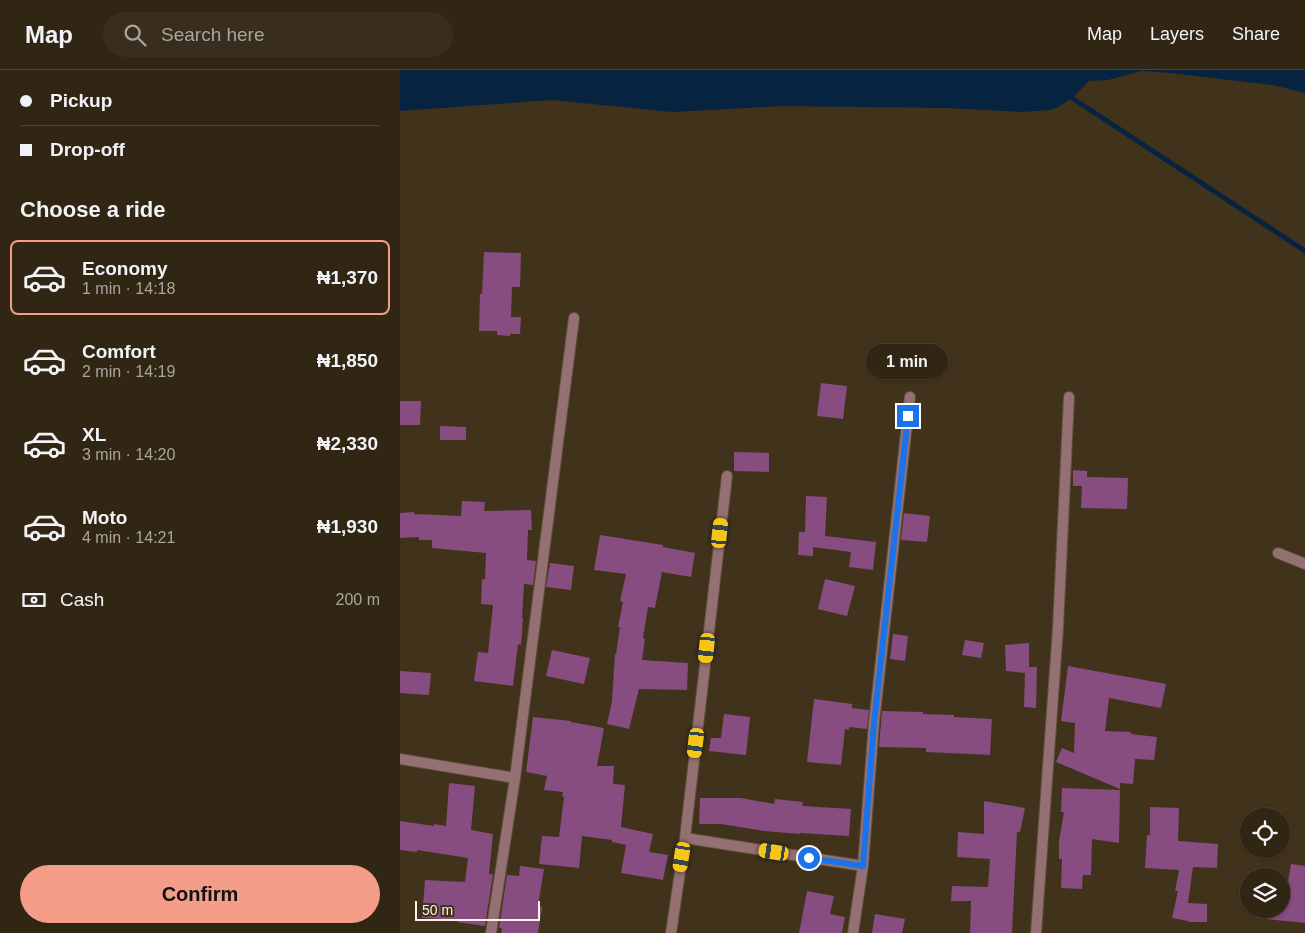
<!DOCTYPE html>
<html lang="en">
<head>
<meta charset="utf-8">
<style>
	body { margin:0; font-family:Arial,sans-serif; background:#392e1d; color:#f1f3f6; height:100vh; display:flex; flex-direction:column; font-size:19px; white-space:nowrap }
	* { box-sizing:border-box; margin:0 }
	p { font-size:16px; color:#a8a5a0 }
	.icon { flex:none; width:28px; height:28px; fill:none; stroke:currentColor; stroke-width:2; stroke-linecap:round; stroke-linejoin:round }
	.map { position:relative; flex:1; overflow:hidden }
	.side { display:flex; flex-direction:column; background:#312614; width:400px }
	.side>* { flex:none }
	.guide { display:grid; align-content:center; height:110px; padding:0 20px; background:#312614 }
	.controls { position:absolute; left:840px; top:738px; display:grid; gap:10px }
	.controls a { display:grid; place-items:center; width:50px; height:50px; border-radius:50%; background:#312614; box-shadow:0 1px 4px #0004,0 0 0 1px #4c4334; font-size:25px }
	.scale { position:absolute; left:15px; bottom:12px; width:125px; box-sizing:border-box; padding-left:5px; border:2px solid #fcf2e5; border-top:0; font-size:14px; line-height:18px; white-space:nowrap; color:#fcf2e5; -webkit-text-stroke:4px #41321b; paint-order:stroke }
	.end { position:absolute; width:22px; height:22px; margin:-11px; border:6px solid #1a73e8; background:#fff; box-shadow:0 0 0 2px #fff }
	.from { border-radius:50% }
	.bubble { position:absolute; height:35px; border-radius:18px; background:#312614; box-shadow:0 1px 4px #0004,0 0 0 1px #4c4334; font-size:16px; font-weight:800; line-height:35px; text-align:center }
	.car { position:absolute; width:15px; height:30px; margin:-15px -8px; border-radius:6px; box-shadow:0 0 4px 1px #0007; background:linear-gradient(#f5c518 24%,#345 0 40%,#f5c518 0 76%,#345 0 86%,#f5c518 0) }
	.guide b { display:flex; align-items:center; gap:18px; height:48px; font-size:19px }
	.guide b+b { border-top:1px solid #4c4334 }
	.guide i { width:12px; height:12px; background:#f1f3f6 }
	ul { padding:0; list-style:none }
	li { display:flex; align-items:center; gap:15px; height:75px; margin:0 10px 8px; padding:0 10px; border:2px solid transparent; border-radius:8px }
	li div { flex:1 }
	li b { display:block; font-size:19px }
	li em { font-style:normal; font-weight:800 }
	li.active { border-color:#f49e8a }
	li>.icon { width:45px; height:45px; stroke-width:1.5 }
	h2 { padding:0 20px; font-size:22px; line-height:60px }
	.pay { display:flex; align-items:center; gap:12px; height:55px; padding:0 20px; font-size:19px }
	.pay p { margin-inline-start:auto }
	.cta { display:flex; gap:10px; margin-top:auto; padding:10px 20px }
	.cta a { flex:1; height:58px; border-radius:30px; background:#f49e8a; color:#111; font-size:20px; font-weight:800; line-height:58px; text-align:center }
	header { display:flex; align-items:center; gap:30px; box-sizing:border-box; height:70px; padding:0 25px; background:#312614; border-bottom:1px solid #4c4334 }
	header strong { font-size:24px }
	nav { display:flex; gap:28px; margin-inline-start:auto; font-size:18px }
	.search { width:350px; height:45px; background:#392e1d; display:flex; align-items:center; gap:12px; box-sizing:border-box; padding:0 18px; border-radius:28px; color:#a8a5a0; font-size:19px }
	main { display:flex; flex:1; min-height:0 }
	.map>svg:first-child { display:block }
	.water { fill:#062340 }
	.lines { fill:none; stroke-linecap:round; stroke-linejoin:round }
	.stream { stroke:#062340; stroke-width:5 }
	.building { fill:#874c80 }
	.street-casing { stroke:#5f513b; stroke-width:12 }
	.street { stroke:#957073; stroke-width:10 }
	.route { stroke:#1a73e8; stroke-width:6 }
</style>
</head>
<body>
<header>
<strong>Map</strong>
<div class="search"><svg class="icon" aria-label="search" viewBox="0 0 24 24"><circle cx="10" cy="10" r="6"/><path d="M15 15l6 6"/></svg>Search here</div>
<nav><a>Map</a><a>Layers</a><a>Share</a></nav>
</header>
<main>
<section class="side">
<div class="guide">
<b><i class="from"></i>Pickup</b>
<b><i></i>Drop-off</b>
</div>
<h2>Choose a ride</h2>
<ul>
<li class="active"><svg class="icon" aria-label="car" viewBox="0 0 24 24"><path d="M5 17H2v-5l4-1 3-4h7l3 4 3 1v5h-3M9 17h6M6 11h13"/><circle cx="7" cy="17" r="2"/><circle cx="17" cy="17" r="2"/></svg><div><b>Economy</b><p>1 min · 14:18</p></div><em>₦1,370</em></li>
<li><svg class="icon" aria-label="car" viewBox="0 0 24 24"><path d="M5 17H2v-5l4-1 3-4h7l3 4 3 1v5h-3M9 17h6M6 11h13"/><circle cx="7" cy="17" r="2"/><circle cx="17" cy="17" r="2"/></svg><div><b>Comfort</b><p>2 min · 14:19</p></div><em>₦1,850</em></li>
<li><svg class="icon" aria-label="car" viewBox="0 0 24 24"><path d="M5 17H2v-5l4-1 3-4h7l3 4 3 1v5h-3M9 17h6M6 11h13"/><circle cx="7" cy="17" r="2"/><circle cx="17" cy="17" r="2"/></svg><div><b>XL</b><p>3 min · 14:20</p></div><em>₦2,330</em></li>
<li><svg class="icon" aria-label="car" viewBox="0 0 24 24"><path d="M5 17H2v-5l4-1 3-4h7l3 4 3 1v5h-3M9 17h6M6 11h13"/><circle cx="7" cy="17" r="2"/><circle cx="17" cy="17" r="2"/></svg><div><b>Moto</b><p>4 min · 14:21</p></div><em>₦1,930</em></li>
</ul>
<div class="pay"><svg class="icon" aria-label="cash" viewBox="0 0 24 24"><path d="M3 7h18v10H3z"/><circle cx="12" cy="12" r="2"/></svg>Cash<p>200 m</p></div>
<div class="cta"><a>Confirm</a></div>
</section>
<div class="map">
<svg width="905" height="863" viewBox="0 0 905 863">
	<rect width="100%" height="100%" fill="#41321b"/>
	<!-- water -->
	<path class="water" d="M 0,0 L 905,0 L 905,23 L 873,15 L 771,3 L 742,1 L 708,10 L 689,11 L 672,28 L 657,38 L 649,40 L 623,42 L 547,38 L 381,36 L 272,42 L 152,30 L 0,41 Z"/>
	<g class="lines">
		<!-- stream -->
		<path class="stream" d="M 667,26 L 672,28 L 905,181"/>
	</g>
	<!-- building -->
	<path class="building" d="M 84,182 L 121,183 L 120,217 L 112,217 L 111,247 L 121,247 L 120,264 L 110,264 L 110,266 L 97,265 L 97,261 L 79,261 L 80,224 L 82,224 Z
		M 421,313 L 447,316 L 443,349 L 417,346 Z
		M 0,331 L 21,331 L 20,355 L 0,355 Z
		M 40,356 L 66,357 L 66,370 L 40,370 Z
		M 334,382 L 369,383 L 369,402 L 334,401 Z
		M 673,400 L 687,401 L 687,407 L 728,408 L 727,439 L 681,438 L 682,416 L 673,416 Z
		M 406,426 L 427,427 L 425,466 L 476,472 L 473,500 L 449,497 L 451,482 L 413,477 L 413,486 L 398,485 L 399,462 L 405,462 Z
		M 62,431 L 85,432 L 84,441 L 131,440 L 132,460 L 128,460 L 127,490 L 136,491 L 133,515 L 124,514 L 122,548 L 123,548 L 121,575 L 118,574 L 113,616 L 74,611 L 78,582 L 88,583 L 93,535 L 81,534 L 82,509 L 85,509 L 86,483 L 32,478 L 32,470 L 19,470 L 19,467 L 0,468 L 0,443 L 14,442 L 14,444 L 61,446 Z
		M 504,443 L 530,446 L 527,472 L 501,470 Z
		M 200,465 L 263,475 L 263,477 L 295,483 L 291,507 L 262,502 L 255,538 L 248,537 L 243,568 L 245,569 L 242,590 L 288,593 L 287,620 L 239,619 L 229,659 L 207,654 L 212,631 L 215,584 L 216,584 L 220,557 L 218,557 L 223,532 L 220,531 L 226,504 L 194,500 Z
		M 150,493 L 174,496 L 171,520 L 146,517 Z
		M 425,509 L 455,516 L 447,546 L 418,539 Z
		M 493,564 L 508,566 L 505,591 L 490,589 Z
		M 565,570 L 584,573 L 581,588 L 562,585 Z
		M 629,573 L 629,597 L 637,597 L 636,638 L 624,637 L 625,603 L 606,601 L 605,575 Z
		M 152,580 L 190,588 L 184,614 L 146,606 Z
		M 668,596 L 766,614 L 761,638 L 709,628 L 705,661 L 731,662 L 731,664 L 757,667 L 754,690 L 735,689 L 733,714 L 720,713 L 720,719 L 656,692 L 662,678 L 674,683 L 675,653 L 661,651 Z
		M 0,601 L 31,603 L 29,625 L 0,623 Z
		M 414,629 L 452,634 L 452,638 L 469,640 L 467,659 L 449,657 L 449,660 L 445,659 L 441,695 L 407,692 Z
		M 482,641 L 523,642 L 523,644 L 554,645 L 554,647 L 592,649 L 590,685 L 526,682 L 526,678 L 479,677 Z
		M 324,644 L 350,647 L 346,685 L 309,681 L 311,668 L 321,668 Z
		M 133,647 L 171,651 L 171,652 L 204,658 L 197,696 L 214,696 L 213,714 L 225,715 L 221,757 L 253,764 L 249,782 L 268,785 L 263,810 L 221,803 L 226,775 L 212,772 L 212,770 L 182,766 L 179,798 L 139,794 L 142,766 L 159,767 L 164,727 L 162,726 L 163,722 L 144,720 L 147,706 L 126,702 Z
		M 49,713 L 75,716 L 71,760 L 93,764 L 89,804 L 93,804 L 85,856 L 57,852 L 58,850 L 22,848 L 25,810 L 65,812 L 68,788 L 17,780 L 17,782 L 0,780 L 0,751 L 34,756 L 34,754 L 46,756 Z
		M 662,718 L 720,720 L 719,773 L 692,769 L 691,805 L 683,805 L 682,819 L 661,818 L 662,789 L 659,789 L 659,771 L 664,742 L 661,742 Z
		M 300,728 L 341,728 L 374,734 L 375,729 L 403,732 L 402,736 L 451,739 L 449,766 L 400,763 L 400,764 L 364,761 L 321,754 L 299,754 Z
		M 584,731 L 625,738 L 620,762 L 617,762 L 612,863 L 570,863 L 571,831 L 551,831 L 552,816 L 588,817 L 590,789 L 557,787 L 558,762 L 584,764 Z
		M 750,737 L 779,738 L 778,771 L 818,774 L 817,798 L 793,797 L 788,833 L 807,834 L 807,852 L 788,852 L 788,851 L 772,848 L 778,821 L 775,821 L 779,800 L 745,798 L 747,765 L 750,765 Z
		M 891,794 L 905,796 L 905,853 L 856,848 L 856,839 L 881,839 L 881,836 L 884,836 Z
		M 120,796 L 144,799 L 138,836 L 142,837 L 138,863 L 101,863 L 102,858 L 99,858 L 107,805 L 119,806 Z
		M 407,821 L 434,826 L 430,844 L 445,847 L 442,863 L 399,863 Z
		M 475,844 L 505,849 L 502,863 L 472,863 Z"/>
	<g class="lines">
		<!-- street casing -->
		<g class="street-casing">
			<path id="street" d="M 878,483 L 905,494
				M 0,689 L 115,708
				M 285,768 L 463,796
				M 91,863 L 115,708 L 174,248
				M 271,863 L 285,768 L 327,406
				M 453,863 L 463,796 L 474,653 L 510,327
				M 636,863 L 658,558 L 669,327"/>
		</g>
		<!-- street -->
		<use href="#street" class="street"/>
	</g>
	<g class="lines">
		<!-- route -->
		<path class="route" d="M 409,788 L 463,796 L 474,653 L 508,346"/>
	</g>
</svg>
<div class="controls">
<a><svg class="icon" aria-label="locate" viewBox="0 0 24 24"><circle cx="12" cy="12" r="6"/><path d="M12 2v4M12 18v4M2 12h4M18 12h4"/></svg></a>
<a><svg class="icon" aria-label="layers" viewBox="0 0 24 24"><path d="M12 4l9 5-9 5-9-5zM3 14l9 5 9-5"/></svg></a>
</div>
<div class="scale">50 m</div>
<i class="end from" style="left:409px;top:788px"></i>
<i class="end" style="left:508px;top:346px"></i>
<div class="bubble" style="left:466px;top:274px;width:82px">1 min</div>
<i class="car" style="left:320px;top:463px;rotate:6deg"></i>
<i class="car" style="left:307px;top:578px;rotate:186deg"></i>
<i class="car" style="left:296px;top:673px;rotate:187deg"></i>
<i class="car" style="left:374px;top:782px;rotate:279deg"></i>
<i class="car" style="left:282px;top:787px;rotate:189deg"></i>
</div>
</main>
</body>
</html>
